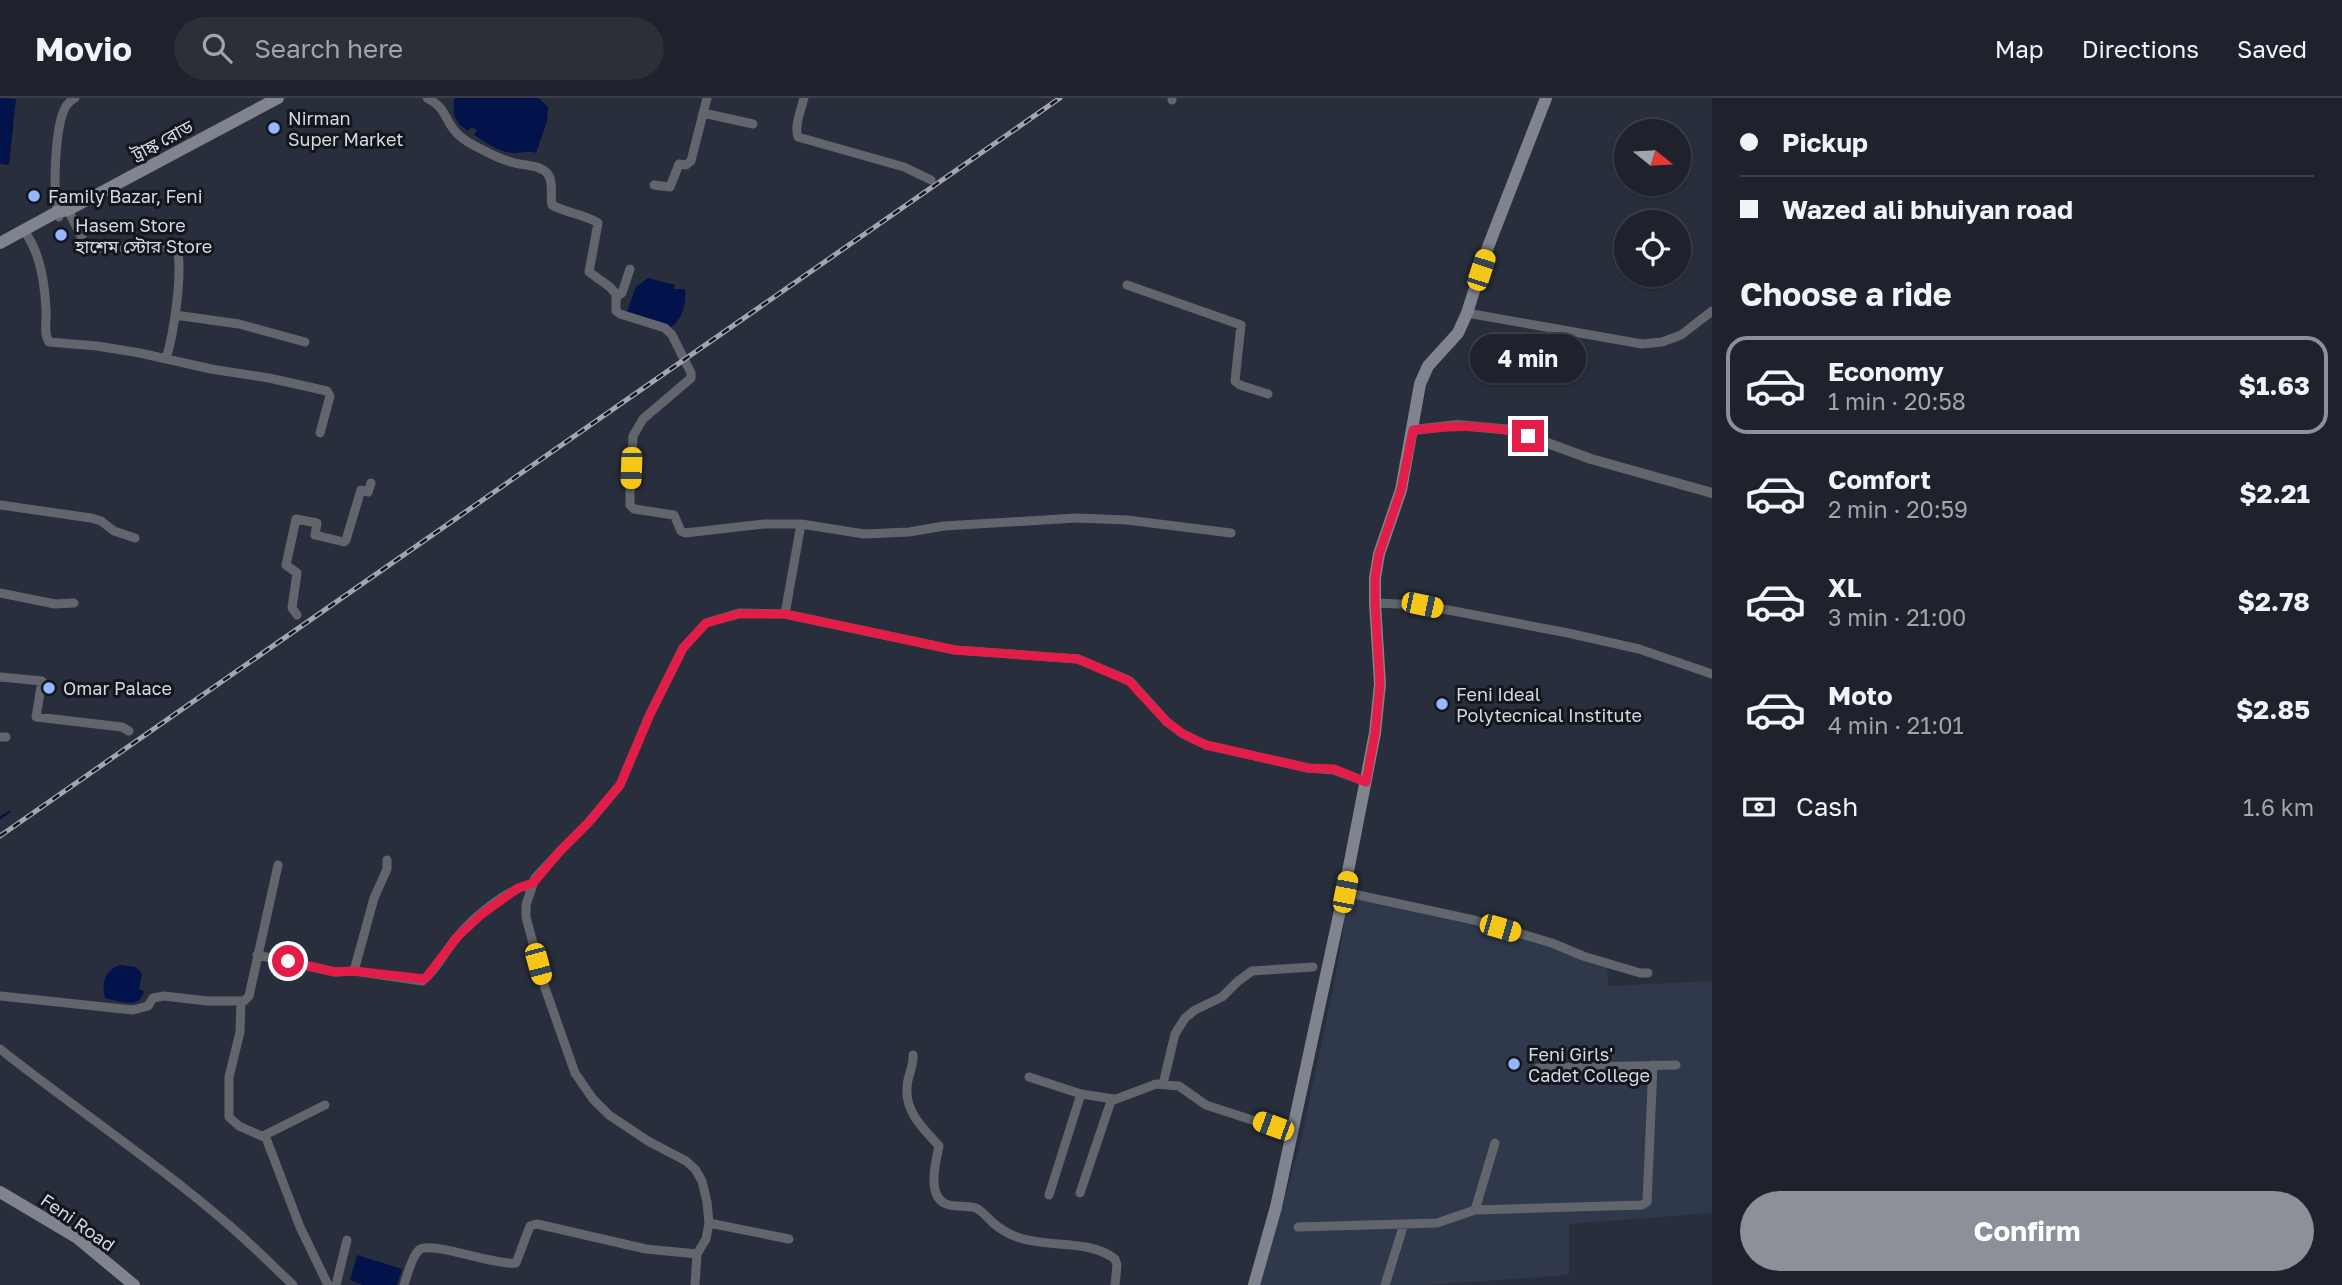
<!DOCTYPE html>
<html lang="en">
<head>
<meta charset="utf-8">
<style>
	body { margin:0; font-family:"Golos Text","Noto Sans Bengali",sans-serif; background:#2b2f38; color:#f1f3f6; height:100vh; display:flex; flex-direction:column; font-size:26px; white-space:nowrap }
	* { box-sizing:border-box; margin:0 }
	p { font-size:23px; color:#a1a4a9 }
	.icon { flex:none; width:38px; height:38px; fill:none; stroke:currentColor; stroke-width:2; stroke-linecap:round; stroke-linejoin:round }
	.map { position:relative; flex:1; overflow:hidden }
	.side { display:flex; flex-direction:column; background:#1e222c; width:630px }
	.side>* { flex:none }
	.hud { display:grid; align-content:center; height:154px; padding:0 28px; background:#1e222c }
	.needle { width:46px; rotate:108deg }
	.tools { position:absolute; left:1614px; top:21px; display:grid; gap:14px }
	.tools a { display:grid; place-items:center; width:77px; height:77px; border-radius:50%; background:#1e222c; box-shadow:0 2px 5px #0004,0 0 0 2px #3c3f48; font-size:35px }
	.end { position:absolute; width:32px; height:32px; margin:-16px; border:9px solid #e11d48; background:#fff; box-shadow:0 0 0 4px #fff }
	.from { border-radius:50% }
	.bubble { position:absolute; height:49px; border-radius:24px; background:#1e222c; box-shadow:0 2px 5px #0004,0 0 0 2px #3c3f48; font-size:23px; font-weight:700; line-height:49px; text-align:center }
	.car { position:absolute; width:21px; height:42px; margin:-21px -10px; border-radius:9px; box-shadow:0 0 5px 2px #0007; background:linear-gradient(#f5c518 24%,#345 0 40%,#f5c518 0 76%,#345 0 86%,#f5c518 0) }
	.hud b { display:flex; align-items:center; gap:24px; height:66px; font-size:26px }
	.hud b+b { border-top:2px solid #3c3f48 }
	.hud i { width:18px; height:18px; background:#f1f3f6 }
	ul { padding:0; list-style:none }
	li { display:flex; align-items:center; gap:21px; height:98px; margin:0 14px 10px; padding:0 14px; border:4px solid transparent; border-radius:21px }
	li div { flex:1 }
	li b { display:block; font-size:26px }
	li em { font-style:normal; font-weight:700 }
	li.current { border-color:#8c9099 }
	li>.icon { width:63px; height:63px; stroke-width:1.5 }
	h2 { padding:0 28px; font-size:32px; line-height:84px }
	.pay { display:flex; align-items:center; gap:18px; height:77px; padding:0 28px; font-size:26px }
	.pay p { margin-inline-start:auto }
	.primary-button { display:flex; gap:14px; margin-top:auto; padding:14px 28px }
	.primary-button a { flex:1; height:80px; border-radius:42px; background:#8c9099; color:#fff; font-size:28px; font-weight:700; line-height:80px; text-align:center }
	header { display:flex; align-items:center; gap:42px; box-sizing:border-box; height:98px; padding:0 35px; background:#1e222c; border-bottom:2px solid #3c3f48 }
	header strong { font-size:33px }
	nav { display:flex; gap:38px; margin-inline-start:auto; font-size:24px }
	.search { width:490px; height:63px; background:#2b2f38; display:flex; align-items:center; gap:18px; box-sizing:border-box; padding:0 24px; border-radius:38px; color:#a1a4a9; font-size:26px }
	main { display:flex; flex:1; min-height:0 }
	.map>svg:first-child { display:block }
	.built { fill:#30394b }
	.water { fill:#02124b }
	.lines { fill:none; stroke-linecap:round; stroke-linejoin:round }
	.stream { stroke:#02124b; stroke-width:2.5 }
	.minor { stroke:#62666c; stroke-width:9 }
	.tertiary { stroke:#62666c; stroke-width:10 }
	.secondary { stroke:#7f848f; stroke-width:12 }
	.rail-casing { stroke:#a2a6b0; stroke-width:5 }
	.rail { stroke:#13161c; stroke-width:2.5; stroke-dasharray:8; stroke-linecap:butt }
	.route { stroke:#e11d48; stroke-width:9 }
	.poi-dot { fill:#95b7fd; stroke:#13161c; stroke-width:2.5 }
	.labels { text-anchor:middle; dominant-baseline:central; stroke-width:6; stroke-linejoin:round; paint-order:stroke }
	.poi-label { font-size:18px; fill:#d5d9e1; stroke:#13161c; text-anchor:start }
	.street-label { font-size:18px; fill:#d5d9e1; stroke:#13161c }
</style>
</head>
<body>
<header>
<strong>Movio</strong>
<div class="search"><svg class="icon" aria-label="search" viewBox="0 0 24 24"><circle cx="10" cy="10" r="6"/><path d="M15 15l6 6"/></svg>Search here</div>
<nav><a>Map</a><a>Directions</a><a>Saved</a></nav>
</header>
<main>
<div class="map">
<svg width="1712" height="1187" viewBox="0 0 1712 1187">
	<rect width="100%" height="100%" fill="#282e3b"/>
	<!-- built -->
	<path class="built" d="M 1349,798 L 1477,824 L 1607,862 L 1608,888 L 1712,883 L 1712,1115 L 1569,1126 L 1569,1177 L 1428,1187 L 1260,1187 L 1301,1042 L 1333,891 Z"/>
	<!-- water -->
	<path class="water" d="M 0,0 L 16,1 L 9,67 L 0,66 Z
		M 455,0 L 539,0 L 548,9 L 547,23 L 536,55 C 526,52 522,56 513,55 C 498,54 486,44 474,37 L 477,32 L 471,29 L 468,33 C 455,25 451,15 455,0 Z
		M 648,180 L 675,187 L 674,191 L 685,191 C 687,205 682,223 669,230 L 627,214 L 636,189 Z
		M 120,867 L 136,869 L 142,876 L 139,891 L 144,893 C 140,912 119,903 105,900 C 101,886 105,871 120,867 Z
		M 357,1157 L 402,1171 L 397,1187 L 363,1187 L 350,1182 Z"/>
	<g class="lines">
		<!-- stream -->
		<path class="stream" d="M 0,720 L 9,714"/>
		<!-- minor -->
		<path class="minor" d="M 427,0 C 446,10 443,18 454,32 C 461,41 471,46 481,51 C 490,56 501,61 511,64 C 523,68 538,66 547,75 C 554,82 550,98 552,107 C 566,115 587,117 598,125 L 589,174 L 610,189 L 616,196 L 616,213 L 620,216 L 665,230 L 672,237 L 691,275 L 691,280 L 643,321 L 633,338 L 630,394 L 630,407 L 634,411 L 674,417 L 681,433 L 685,435 L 764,426 L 801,426 L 864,436 L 909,434 L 944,428 L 1076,420 L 1127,422 L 1231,435
			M 804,0 C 801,12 794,28 798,39 L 904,69 L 931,82
			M 1172,2 L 1172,0
			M 703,15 L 753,26
			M 654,87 L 670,89 L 679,66 L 686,67 L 691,63 L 707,0
			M 68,112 L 88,152 L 113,149 L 177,149 C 183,174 174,235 166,261
			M 59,119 C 52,97 55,33 64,12 C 66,7 70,3 75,0
			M 27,137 C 41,158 45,187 46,212 C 47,222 43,235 49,244 L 97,248 L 140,255 L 211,271 L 269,280 L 327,293 L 330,298 L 320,335
			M 1127,187 L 1241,227 L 1235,283 L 1240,287 L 1268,296
			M 616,199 L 622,195 L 630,171
			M 1467,215 L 1642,246 L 1662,244 L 1681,237 L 1712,213
			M 175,217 L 239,226 L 305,244
			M 0,407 L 91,420 L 101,423 L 114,433 L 135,440
			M 0,495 L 55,506 L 74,505
			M 1375,505 L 1422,507 L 1568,535 L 1639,551 L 1712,576
			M 785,516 L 801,426
			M 297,517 L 292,510 L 297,475 L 286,467 L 296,421 L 317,425 L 315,437 L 344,444 L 346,442 L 361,392 L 368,394 L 371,385
			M 0,579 L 42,583 L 36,619 L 122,629 L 129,633
			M 0,639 L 6,639
			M 1344,794 L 1474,822 L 1552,845 L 1583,858 L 1640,875 L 1648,875
			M 257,857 L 335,874 L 354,873 L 422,883 C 436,873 445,853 457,839 C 475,817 505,793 533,785
			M 354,873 L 374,800 L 387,771 L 387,762
			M 0,898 L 133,912 L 148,908 L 153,900 L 164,898 L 207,903 L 244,903 L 249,898 L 278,767
			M 241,903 L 240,934 L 229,979 L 229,1019 L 239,1028 L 266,1040 L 300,1129 L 328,1187
			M 0,951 C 76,1011 157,1065 230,1128 C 252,1147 272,1167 293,1187
			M 913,957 C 914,969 907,978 907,990 C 905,1015 925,1032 939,1048 C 936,1063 927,1095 944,1105 C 952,1110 966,1107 976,1110 C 982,1113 987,1119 992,1124 C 1000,1131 1010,1137 1020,1140 C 1050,1150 1089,1141 1115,1161 L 1117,1167 L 1115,1187
			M 1538,970 L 1676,967
			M 1029,979 L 1081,996 L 1114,1001
			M 1163,986 L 1175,936 L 1185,920 L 1195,912 L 1222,899 L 1237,884 L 1252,873 L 1313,869
			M 263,1038 L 325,1007
			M 1080,1095 L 1111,1003 L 1156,986 L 1179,988 L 1206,1007 L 1292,1035
			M 1049,1097 L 1081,996
			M 1475,1112 L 1495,1045
			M 709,1125 L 789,1141
			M 1298,1129 L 1437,1125 L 1475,1112 L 1642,1107 L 1647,1104 L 1653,967
			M 336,1187 L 347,1142
			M 404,1187 C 407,1177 412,1158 419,1152 C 431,1142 495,1168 516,1165 L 530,1128 L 537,1126 L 646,1151 L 697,1156
			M 695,1187 L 697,1156 L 706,1141 L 709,1125 L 707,1104 L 702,1083 L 695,1071 L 686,1063 L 648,1043 L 609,1017 L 593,1001 L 575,975 L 545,890 L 526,819 L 526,807 L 535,780 L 561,752 L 588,725 L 620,687 L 650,616 L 683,550 L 706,525 L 739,515 L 785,516 L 955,552 L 1078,561 L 1130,583 L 1167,624 L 1183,636 L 1206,647 L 1308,670 L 1334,672 L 1366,684
			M 1385,1187 L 1404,1126"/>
		<!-- tertiary -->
		<path class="tertiary" d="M 1413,332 L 1457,327 L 1512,332 L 1591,361 L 1712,395"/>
		<!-- secondary -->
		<path class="secondary" d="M 0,145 L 57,114 L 68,112 L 278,0
			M 0,1094 L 76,1139 L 134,1187
			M 1254,1187 L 1276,1109 L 1344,794 L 1375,635 L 1380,586 L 1375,505 L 1375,480 L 1379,456 L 1401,392 L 1420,286 L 1428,268 L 1458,235 L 1467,215 L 1488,149 L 1546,0"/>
		<!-- rail casing -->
		<g class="rail-casing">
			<path id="rail" d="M 0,738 L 1060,0"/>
		</g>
		<!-- rail -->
		<use href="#rail" class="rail"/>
	</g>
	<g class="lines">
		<!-- route -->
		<path class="route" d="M 288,863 L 335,874 L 354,873 L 425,881 L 458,838 L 482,816 L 518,790 L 533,785 L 561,752 L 588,725 L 620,687 L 650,616 L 683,550 L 706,525 L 739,516 L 785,516 L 955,552 L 1078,561 L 1129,583 L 1167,624 L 1183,636 L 1206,647 L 1308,670 L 1334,671 L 1366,684 L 1375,635 L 1380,586 L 1375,505 L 1375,480 L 1379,456 L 1401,392 L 1413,332 C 1452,328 1490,325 1528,338"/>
	</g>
	<!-- markers -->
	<g class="poi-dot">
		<circle cx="274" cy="30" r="7"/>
		<circle cx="34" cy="98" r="7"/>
		<circle cx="61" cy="137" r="7"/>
		<circle cx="49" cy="590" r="7"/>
		<circle cx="1442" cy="606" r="7"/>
		<circle cx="1514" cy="966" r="7"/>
	</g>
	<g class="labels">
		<!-- poi labels -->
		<g class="poi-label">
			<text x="288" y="20">Nirman<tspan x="288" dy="21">Super Market</tspan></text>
			<text x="48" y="98">Family Bazar, Feni</text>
			<text x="75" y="127">Hasem Store<tspan x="75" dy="21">হাশেম স্টোর Store</tspan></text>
			<text x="63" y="590">Omar Palace</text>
			<text x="1456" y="596">Feni Ideal<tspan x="1456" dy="21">Polytecnical Institute</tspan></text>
			<text x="1528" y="956">Feni Girls'<tspan x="1528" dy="21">Cadet College</tspan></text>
		</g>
		<!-- street labels -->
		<g class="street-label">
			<text transform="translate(162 42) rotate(-28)">ট্রাঙ্ক রোড</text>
			<text transform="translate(78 1124) rotate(35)">Feni Road</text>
		</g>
	</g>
</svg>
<div class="tools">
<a><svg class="needle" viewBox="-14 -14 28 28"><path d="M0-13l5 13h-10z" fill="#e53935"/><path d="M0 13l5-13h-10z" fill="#a1a4a9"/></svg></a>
<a><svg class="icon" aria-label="locate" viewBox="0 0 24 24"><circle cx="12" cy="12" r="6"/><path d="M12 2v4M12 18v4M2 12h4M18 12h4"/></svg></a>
</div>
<i class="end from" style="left:288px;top:863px"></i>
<i class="end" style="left:1528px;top:338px"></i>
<div class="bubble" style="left:1470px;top:236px;width:116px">4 min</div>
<i class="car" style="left:1481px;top:172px;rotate:18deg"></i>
<i class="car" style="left:631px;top:370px;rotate:182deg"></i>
<i class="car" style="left:1422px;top:507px;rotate:102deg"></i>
<i class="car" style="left:1345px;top:794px;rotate:11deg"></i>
<i class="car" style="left:1500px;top:830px;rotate:106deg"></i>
<i class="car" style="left:538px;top:866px;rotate:165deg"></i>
<i class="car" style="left:1273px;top:1028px;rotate:290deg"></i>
</div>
<section class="side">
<div class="hud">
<b><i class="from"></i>Pickup</b>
<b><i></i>Wazed ali bhuiyan road</b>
</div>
<h2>Choose a ride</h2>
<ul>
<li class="current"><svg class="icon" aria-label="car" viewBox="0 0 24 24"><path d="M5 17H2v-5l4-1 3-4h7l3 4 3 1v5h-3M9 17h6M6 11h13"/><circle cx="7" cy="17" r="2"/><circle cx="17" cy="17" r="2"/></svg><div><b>Economy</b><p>1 min · 20:58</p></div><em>$1.63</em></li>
<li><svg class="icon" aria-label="car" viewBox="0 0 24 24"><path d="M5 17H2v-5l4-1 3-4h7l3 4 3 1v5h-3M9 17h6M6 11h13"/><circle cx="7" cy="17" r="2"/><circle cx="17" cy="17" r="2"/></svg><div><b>Comfort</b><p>2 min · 20:59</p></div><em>$2.21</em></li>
<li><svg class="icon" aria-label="car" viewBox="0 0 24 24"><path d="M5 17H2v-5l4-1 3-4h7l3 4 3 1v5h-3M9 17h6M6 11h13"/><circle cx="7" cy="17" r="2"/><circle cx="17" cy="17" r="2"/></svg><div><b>XL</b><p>3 min · 21:00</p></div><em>$2.78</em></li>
<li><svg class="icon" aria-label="car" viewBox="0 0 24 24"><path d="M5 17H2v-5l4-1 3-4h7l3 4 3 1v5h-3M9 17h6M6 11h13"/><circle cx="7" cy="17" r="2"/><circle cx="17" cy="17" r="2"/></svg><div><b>Moto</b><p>4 min · 21:01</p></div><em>$2.85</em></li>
</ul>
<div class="pay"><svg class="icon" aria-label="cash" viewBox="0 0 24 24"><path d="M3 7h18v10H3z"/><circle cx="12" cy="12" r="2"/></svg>Cash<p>1.6 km</p></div>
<div class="primary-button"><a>Confirm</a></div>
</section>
</main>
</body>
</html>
